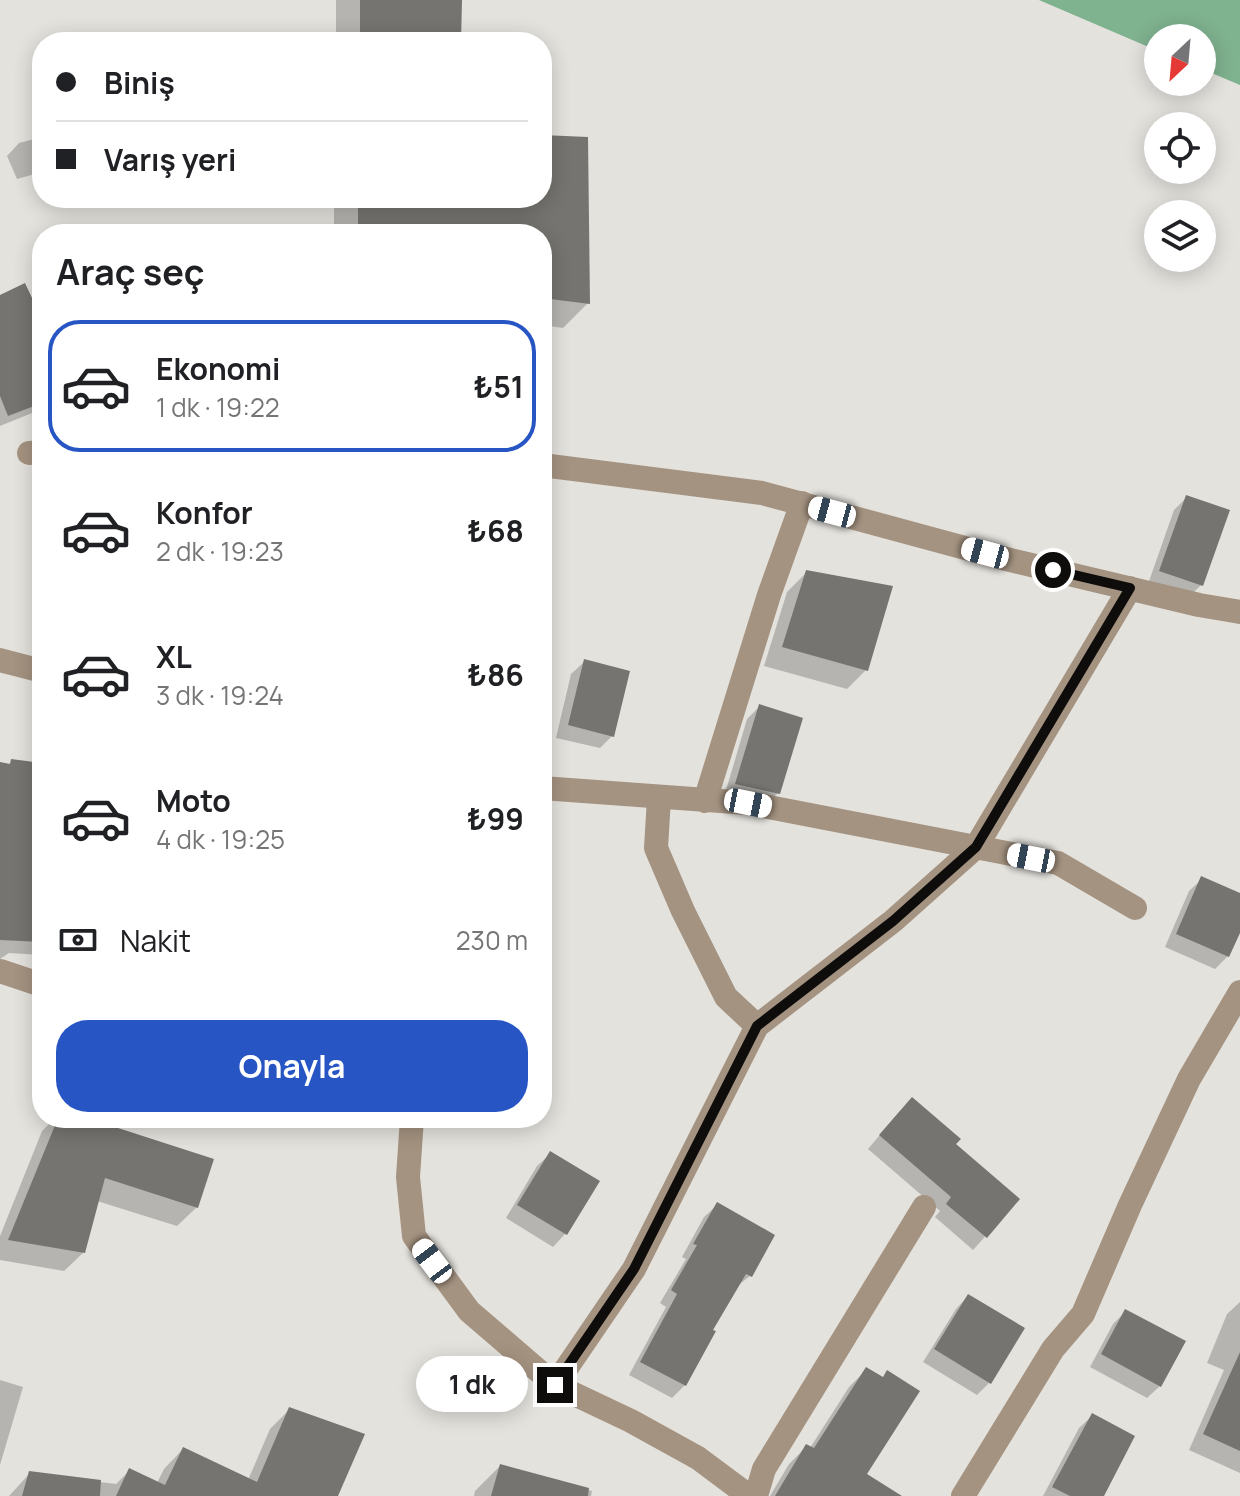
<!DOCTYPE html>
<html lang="tr">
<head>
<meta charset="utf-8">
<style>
	body { margin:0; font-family:Manrope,sans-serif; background:#f6f6f6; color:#202124; height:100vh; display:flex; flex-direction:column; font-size:30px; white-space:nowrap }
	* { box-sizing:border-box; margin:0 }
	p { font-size:26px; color:#757577 }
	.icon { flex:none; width:44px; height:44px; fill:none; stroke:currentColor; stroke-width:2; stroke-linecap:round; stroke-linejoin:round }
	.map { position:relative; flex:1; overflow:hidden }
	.panel { position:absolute; left:32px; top:224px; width:520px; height:904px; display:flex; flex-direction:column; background:#fff; border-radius:32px; box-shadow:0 4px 20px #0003 }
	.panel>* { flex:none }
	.top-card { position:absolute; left:32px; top:32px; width:520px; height:176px; border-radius:32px; box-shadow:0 4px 20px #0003; display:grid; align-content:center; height:176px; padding:0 24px; background:#fff }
	.needle { width:52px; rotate:206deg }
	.fabs { position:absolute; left:1144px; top:24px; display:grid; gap:16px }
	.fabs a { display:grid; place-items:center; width:72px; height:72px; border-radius:50%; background:#fff; box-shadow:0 4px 20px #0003; font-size:40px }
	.end { position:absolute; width:36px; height:36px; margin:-18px; border:10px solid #0e0d0b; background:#fff; box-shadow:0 0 0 4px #fff }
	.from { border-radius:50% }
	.bubble { position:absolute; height:56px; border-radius:28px; background:#fff; box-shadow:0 4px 20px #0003; font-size:26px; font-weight:700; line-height:56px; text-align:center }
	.car { position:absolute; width:24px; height:48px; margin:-24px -12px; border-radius:10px; box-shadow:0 0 6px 2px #0007; background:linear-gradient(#fff 24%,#345 0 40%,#fff 0 76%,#345 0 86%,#fff 0) }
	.top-card b { display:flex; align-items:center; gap:28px; height:76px; font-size:30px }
	.top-card b+b { border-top:2px solid #e0e0e0 }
	.top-card i { width:20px; height:20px; background:#202124 }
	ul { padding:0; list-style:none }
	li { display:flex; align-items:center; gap:24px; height:132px; margin:0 16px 12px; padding:0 8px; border:4px solid transparent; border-radius:32px }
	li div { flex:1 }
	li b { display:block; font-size:30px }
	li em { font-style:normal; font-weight:700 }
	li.selected { border-color:#2756c4 }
	li>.icon { width:72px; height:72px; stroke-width:1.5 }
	h2 { padding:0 24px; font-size:36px; line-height:96px }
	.pay { display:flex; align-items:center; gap:20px; height:88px; padding:0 24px; font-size:30px }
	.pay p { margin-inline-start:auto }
	.action { display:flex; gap:16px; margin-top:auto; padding:16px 24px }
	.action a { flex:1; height:92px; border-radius:32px; background:#2756c4; color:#fff; font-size:32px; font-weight:700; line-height:92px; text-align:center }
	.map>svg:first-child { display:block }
	.forest { fill:#7fb28f }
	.shadow { fill:#0003 }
	.building { fill:#767470 }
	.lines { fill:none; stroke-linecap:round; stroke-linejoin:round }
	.street { stroke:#a59381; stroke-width:24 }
	.route { stroke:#0e0d0b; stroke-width:10 }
</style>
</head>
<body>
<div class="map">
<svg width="1240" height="1496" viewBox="0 0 1240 1496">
	<rect width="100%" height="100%" fill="#e4e2dd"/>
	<!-- forest -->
	<path class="forest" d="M 1039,0 L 1240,0 L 1240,85 L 1202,69 L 1202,38 L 1158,38 L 1158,51 Z"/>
	<!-- shadow -->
	<path class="shadow" d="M 336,0 L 460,0 L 459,42 L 336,42 Z
		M 42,137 L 42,172 L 17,179 L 7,156 L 19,143 Z
		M 542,137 L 588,303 L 563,328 L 542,325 L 542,234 L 334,234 L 334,198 L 542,198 Z
		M 0,297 L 42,327 L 42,409 L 0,426 Z
		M 1187,497 L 1201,585 L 1188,598 L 1148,584 L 1174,510 Z
		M 807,572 L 866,670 L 847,689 L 764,666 L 787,592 Z
		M 584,662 L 612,736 L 600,748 L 556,738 L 571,674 Z
		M 760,706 L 778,793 L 765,806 L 724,797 L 747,719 Z
		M 12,761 L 42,765 L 42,955 L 9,953 L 0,959 L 0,764 L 7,766 Z
		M 1202,879 L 1240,896 L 1240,928 L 1228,956 L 1215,969 L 1165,947 L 1189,891 Z
		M 899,1112 L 954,1145 L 1018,1200 L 973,1250 L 935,1217 L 940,1211 L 868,1149 Z
		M 55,1118 L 82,1118 L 197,1207 L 177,1226 L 97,1201 L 84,1252 L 64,1271 L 0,1260 L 0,1236 L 42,1131 Z
		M 186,1118 L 231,1118 L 226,1123 Z
		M 550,1154 L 597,1181 L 565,1234 L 553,1247 L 506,1218 L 537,1166 Z
		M 717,1205 L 750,1276 L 736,1287 L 710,1331 L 685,1385 L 672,1398 L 629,1375 L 666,1307 L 660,1303 L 686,1259 L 682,1257 L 704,1217 Z
		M 968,1296 L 990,1382 L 977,1395 L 923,1362 L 956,1309 Z
		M 1240,1302 L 1240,1473 L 1189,1450 L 1224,1370 L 1207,1363 L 1227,1314 Z
		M 1126,1311 L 1160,1386 L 1147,1398 L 1090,1367 L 1113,1324 Z
		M 867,1369 L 864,1474 L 898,1496 L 770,1496 L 789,1464 L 807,1446 L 810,1448 L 849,1387 Z
		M 0,1380 L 23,1387 L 0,1465 Z
		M 289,1410 L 336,1496 L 9,1496 L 30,1473 L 116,1484 L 129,1471 L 157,1483 L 164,1469 L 183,1449 L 248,1480 L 270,1429 Z
		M 1092,1416 L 1101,1496 L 1043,1496 L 1079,1428 Z
		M 500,1466 L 592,1491 L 591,1496 L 474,1496 L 475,1491 Z"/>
	<!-- building -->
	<path class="building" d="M 360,0 L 462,0 L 461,42 L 360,42 Z
		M 542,135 L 588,137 L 590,304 L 542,298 L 542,234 L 358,234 L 358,198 L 542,198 Z
		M 25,283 L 42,319 L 42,403 L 8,416 L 0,396 L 0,295 Z
		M 1186,495 L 1230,510 L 1203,586 L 1159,571 Z
		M 806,570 L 893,586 L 868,671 L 782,647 Z
		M 584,659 L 630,671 L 614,737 L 568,725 Z
		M 759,704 L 803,718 L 780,794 L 735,784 Z
		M 11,759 L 42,763 L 42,942 L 0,940 L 0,762 L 10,764 Z
		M 1201,876 L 1240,893 L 1240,933 L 1229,957 L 1176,934 Z
		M 912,1097 L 961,1139 L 956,1144 L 1020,1199 L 987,1238 L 946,1204 L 951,1197 L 879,1135 Z
		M 58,1118 L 120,1118 L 118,1128 L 214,1159 L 198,1208 L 105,1178 L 85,1253 L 8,1240 Z
		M 550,1151 L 600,1181 L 567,1235 L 517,1205 Z
		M 717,1202 L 775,1235 L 752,1277 L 746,1274 L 713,1330 L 716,1331 L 686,1386 L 640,1362 L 677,1294 L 671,1290 L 697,1245 L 693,1244 Z
		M 968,1294 L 1025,1328 L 991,1384 L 934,1349 Z
		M 1125,1309 L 1186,1341 L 1161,1387 L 1101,1354 Z
		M 1240,1352 L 1240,1451 L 1203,1434 Z
		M 866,1367 L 883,1377 L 887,1370 L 920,1391 L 867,1474 L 902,1496 L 775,1496 L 806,1444 L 814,1448 Z
		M 289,1407 L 365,1434 L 338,1496 L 116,1496 L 129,1468 L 165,1485 L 183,1447 L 257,1482 Z
		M 1092,1413 L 1135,1436 L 1104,1496 L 1070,1496 L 1052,1487 Z
		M 500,1464 L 589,1488 L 588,1496 L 491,1496 Z
		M 29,1471 L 101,1480 L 100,1496 L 22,1496 Z"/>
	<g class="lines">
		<!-- street -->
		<path class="street" d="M 29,453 L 42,452
			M 542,465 L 762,493 L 1002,558 L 1199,605 L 1240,612
			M 0,660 L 42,671
			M 542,788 L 748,803 L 1058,863 L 1135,908
			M 659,798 L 656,848 L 683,911 L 726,997 L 757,1026
			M 705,801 L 769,595 L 802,503
			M 0,971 L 42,985
			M 412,1118 L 408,1177 L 414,1236 L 469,1311 L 555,1385 L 631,1421 L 698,1458 L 749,1496
			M 555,1385 L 634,1269 L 757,1026 L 893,921 L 976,847 L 1130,588
			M 756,1496 L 764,1469 L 924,1207
			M 963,1496 L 1053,1349 L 1083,1314 L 1130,1205 L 1189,1079 L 1240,992"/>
	</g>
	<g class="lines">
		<!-- route -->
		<path class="route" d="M 555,1385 L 634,1269 L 757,1026 L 893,921 L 976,847 L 1130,588 L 1053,570"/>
	</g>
</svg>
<div class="fabs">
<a><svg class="needle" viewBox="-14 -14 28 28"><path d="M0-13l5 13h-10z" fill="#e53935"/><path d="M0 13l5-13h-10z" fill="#757577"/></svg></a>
<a><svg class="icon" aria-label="locate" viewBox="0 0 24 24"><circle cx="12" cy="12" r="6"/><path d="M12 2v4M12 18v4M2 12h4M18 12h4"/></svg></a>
<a><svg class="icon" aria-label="layers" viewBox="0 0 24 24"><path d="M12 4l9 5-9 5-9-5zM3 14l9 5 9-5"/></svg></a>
</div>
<i class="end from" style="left:1053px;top:570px"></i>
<i class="end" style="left:555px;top:1385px"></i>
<div class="bubble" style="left:416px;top:1356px;width:112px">1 dk</div>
<i class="car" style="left:832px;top:512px;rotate:285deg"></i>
<i class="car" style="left:985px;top:553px;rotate:285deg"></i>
<i class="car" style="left:748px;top:803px;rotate:101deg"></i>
<i class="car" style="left:1031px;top:858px;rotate:281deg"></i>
<i class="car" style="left:432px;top:1261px;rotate:323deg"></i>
<div class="top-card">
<b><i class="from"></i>Biniş</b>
<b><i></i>Varış yeri</b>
</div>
<section class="panel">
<h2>Araç seç</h2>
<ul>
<li class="selected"><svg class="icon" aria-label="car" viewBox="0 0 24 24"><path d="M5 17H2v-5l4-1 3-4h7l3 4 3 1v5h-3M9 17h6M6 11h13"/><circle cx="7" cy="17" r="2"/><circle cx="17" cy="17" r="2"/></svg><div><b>Ekonomi</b><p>1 dk · 19:22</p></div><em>₺51</em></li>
<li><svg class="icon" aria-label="car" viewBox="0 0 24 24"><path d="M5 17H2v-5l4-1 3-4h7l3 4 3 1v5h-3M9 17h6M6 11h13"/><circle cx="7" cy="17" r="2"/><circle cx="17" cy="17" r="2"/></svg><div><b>Konfor</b><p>2 dk · 19:23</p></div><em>₺68</em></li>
<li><svg class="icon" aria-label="car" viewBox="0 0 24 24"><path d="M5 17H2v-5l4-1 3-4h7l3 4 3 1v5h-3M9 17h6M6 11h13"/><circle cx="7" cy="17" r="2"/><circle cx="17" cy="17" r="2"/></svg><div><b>XL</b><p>3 dk · 19:24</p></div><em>₺86</em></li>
<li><svg class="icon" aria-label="car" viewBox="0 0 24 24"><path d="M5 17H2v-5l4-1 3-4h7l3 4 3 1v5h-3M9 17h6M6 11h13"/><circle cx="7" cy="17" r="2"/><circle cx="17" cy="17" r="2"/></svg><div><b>Moto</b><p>4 dk · 19:25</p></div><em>₺99</em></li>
</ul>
<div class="pay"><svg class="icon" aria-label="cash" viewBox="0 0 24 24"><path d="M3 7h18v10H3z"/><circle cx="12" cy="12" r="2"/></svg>Nakit<p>230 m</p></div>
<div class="action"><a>Onayla</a></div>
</section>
</div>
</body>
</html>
